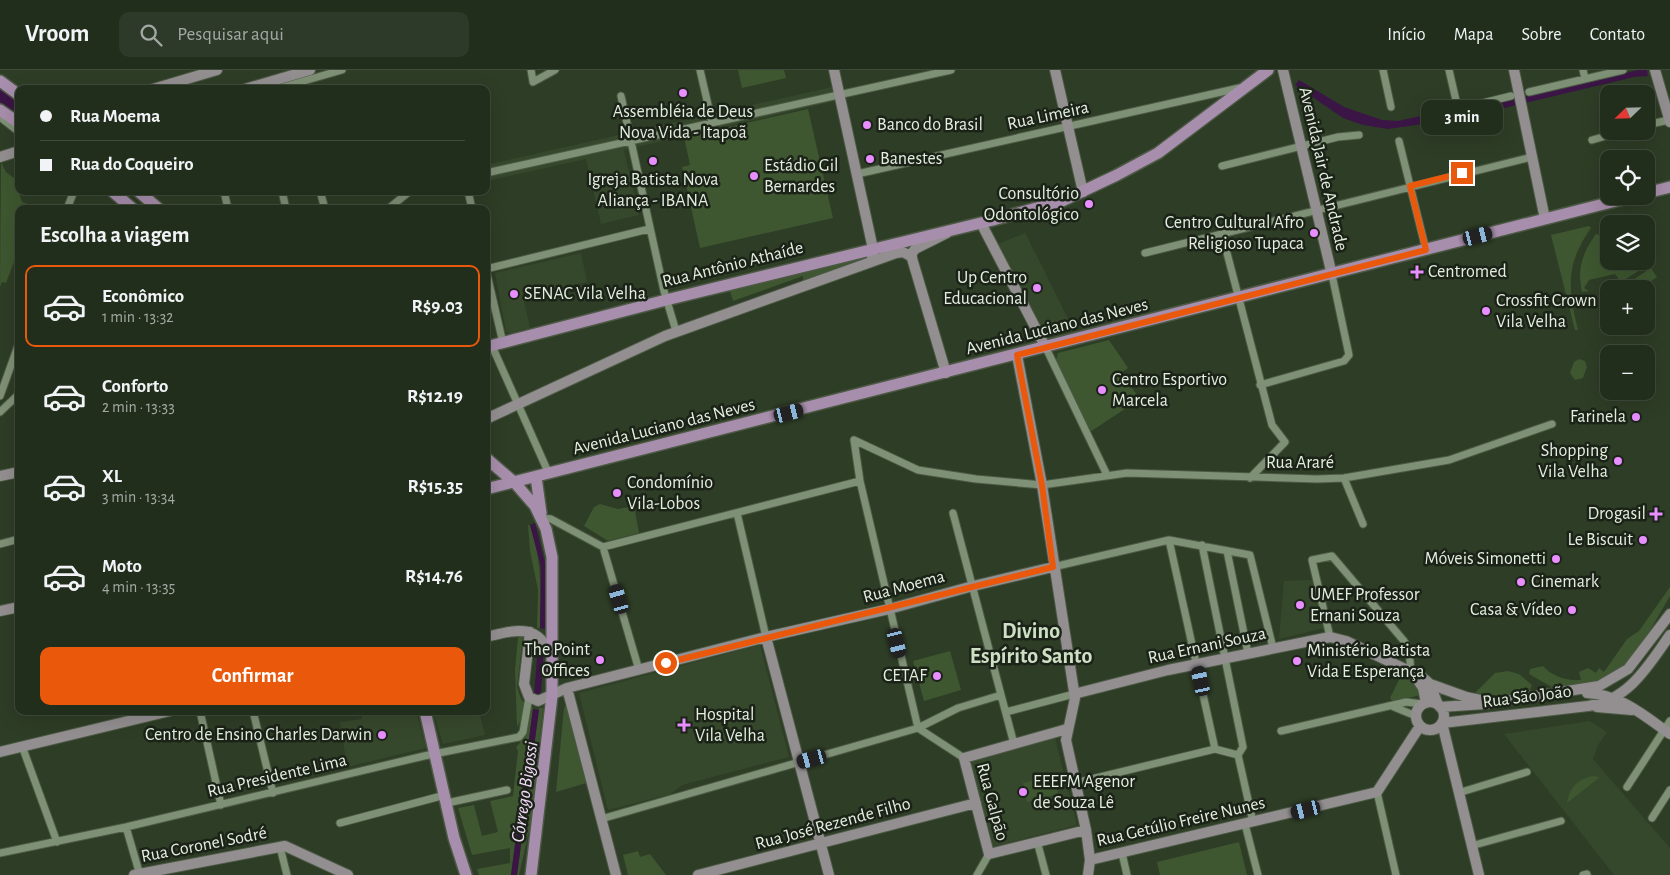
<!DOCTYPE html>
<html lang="pt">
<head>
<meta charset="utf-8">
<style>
	body { margin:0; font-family:"Alegreya Sans",sans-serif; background:#2e3a29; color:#f1f3f6; height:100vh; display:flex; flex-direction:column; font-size:19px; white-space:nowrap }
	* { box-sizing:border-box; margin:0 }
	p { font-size:16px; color:#a2a8a3 }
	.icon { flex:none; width:28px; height:28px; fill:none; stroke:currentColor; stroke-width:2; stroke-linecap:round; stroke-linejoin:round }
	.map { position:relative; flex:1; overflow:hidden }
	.panel { position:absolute; left:15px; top:135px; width:475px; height:510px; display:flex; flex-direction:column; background:#222e1c; border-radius:10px; box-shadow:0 5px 20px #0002,0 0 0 1px #3f4a3b }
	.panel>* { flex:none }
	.banner { position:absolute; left:15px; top:15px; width:475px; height:110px; border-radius:10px; box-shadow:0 5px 20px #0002,0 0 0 1px #3f4a3b; display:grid; align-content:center; height:110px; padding:0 25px; background:#222e1c }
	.needle { width:32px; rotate:247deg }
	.buttons { position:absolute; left:1600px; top:15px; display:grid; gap:10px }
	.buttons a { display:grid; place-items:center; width:55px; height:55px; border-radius:10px; background:#222e1c; box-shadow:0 5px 20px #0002,0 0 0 1px #3f4a3b; font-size:25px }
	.end { position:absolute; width:22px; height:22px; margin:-11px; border:6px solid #ea580c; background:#fff; box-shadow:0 0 0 2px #fff }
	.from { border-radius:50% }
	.bubble { position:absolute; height:35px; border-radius:10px; background:#222e1c; box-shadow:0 5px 20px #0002,0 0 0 1px #3f4a3b; font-size:16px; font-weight:600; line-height:35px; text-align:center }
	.car { position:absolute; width:15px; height:30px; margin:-15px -8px; border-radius:6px; box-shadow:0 0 4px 1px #0007; background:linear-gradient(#222 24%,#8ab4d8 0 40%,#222 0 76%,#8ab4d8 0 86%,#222 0) }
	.banner b { display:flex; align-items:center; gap:18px; height:48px; font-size:19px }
	.banner b+b { border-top:1px solid #3f4a3b }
	.banner i { width:12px; height:12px; background:#f1f3f6 }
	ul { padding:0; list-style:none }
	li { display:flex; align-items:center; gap:15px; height:82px; margin:0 10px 8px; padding:0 15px; border:2px solid transparent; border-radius:10px }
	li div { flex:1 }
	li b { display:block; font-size:19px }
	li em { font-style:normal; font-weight:600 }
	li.selected { border-color:#ea580c }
	li>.icon { width:45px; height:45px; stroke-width:1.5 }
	h2 { padding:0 25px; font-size:22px; line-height:60px }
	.primary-button { display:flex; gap:10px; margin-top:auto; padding:10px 25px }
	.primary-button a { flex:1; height:58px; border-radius:10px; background:#ea580c; color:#fff; font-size:20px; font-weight:600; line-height:58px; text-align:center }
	header { display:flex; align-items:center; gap:30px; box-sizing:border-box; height:70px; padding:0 25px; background:#222e1c; border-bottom:1px solid #3f4a3b }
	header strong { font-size:24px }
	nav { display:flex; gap:28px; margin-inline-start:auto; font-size:18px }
	.search { width:350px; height:45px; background:#2e3a29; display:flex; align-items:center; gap:12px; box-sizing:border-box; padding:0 18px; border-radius:10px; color:#a2a8a3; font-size:19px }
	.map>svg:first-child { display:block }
	.built { fill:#36482c }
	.green { fill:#3e5730 }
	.water { fill:#3b1545 }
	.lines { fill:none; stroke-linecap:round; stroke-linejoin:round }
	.street-casing { stroke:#4c5944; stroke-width:9 }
	.secondary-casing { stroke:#4c5944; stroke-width:12 }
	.primary-casing { stroke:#4c5944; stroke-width:14 }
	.street { stroke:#7e9075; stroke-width:7 }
	.secondary { stroke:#938f91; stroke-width:10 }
	.primary { stroke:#a78eac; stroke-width:11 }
	.route { stroke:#ea580c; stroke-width:6 }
	.poi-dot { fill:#e88eff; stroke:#1b2217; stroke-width:2 }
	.labels { text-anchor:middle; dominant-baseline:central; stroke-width:5; stroke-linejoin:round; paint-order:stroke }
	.poi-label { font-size:18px; fill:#e4eedf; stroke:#1b2217; text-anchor:start }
	.street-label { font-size:18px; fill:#e4eedf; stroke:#1b2217 }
	.water-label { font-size:19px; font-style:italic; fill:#f3dafa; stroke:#1b2217 }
	.district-label { font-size:22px; font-weight:bold; fill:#cde0c4; stroke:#1b2217 }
</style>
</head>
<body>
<header>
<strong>Vroom</strong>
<div class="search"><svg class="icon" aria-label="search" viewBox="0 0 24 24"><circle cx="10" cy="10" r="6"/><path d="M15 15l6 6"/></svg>Pesquisar aqui</div>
<nav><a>Início</a><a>Mapa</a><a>Sobre</a><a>Contato</a></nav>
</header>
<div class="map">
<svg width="1670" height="805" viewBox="0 0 1670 805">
	<rect width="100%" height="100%" fill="#2e3d26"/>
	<!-- built -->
	<path class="built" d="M 832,17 L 835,31 L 624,80 L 639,145 L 601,154 L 586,89 L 486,111 L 486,95 Z
		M 1025,163 L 1042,196 L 1074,261 L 1053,266 L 1046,265 L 998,174 Z
		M 581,183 L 587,212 L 523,226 L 530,258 L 509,263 L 506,262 L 495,203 Z
		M 1312,510 L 1325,558 L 1279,569 L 1284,511 Z
		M 760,575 L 789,687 L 682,715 L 671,724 L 608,740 L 579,623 Z
		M 361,641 L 416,641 L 426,678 L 347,697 L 340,652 L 362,649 Z
		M 433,641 L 479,641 L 485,665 L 443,674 Z
		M 1590,651 L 1607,662 L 1598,675 L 1593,689 L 1670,778 L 1670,805 L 1614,805 L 1504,664 Z
		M 1055,668 L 1077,755 L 992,777 L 970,690 Z"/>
	<!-- green -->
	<path class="green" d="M 738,0 L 784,0 L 786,8 L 742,18 Z
		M 808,39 L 833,148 L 700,178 L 682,97 L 690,95 L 684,67 Z
		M 1,92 L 6,102 L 14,108 L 22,132 L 34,136 L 33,139 L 19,139 L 19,179 L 6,213 L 2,212 L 0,217 Z
		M 1589,156 L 1591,158 C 1565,195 1568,218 1578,260 L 1575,260 L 1551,165 Z
		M 1596,164 L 1609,169 L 1609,191 L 1646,191 L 1646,181 L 1656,184 L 1656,186 L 1646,192 L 1646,196 L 1621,212 L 1615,204 L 1589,210 L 1584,218 L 1589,221 L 1582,222 C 1577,198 1582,184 1596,164 Z
		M 865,186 L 860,192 L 803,211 L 803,206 L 733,231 L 730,221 L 849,192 L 849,190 Z
		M 1651,198 L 1657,207 L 1640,219 L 1626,219 L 1624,216 Z
		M 1109,270 L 1128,298 L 1121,303 L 1140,329 L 1090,362 L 1056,290 L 1058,283 Z
		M 1579,289 L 1585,291 L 1587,297 L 1583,308 L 1575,310 L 1570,303 L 1574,292 Z
		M 600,434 L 618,439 L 634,436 L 639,463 L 608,471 L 584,456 L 594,437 Z
		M 528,455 L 530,455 C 542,489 541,522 540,558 L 537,558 L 538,520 L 530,481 Z
		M 1670,517 L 1670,526 L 1638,581 L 1623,598 L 1599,613 L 1557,620 L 1529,604 L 1530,599 L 1543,596 C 1553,607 1567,611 1581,610 L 1579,602 L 1588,598 L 1596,603 L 1599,598 L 1604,602 L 1627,569 L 1639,561 Z
		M 518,567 L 523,567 L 517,617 L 521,629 L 528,638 L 517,657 L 515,600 Z
		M 950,581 L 961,620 L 924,631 L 913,591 Z
		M 1508,601 L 1519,604 L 1532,615 L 1530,619 L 1534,621 L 1493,628 L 1475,623 L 1495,603 Z
		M 1402,604 L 1418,615 L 1420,625 L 1393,632 L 1390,628 Z
		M 569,632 L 590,712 L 556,722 L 564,638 Z
		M 533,637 L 511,805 L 479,805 L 477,799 L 510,793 L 510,778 L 472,785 L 458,738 L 474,735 L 482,766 L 498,762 L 490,731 L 513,726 L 518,681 L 516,677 L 520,673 L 518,661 L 530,638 Z
		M 539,638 L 543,638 L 532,748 L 519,805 L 517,805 Z
		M 1054,705 L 1058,724 L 1027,732 L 1023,713 Z
		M 1592,706 L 1600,707 L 1567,733 C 1569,718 1577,710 1592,706 Z
		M 1239,772 L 1247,805 L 1160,805 L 1157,792 Z
		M 638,781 L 640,787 L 650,784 L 666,805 L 628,805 L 623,785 Z"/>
	<!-- water -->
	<path class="water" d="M 1638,0 L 1647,0 L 1648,6 L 1634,7 L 1458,49 L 1388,59 L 1363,55 L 1343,48 L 1295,15 L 1299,10 L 1344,37 L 1382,50 L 1398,51 L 1443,41 L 1451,44 Z
		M 0,18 L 19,32 L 19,46 L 0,32 Z
		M 535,453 L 546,497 L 546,559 L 540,558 L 541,497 L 530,455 Z
		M 538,576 L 544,577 L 541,624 L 534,624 Z
		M 533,639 L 539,640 L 517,805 L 511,805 Z"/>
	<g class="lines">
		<!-- street casing -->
		<g class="street-casing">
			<path id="street" d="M 531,0 L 533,12 L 555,0
				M 700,0 L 712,52
				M 1383,0 L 1391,37
				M 1449,0 L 1458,39 L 1511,26
				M 1583,0 L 1585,9
				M 276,19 L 342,0
				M 1529,22 L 1623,0
				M 621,26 L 664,221 L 676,261
				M 0,47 L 19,62
				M 1646,55 L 1669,50
				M 1592,70 L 1624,61
				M 1399,71 L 1426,180
				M 1222,96 L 1338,67 L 1359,65
				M 486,103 L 951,0
				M 857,104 L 1239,18
				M 224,121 L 228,139
				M 282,121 L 286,139
				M 320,121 L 325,139
				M 468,121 L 472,139
				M 67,139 L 74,121
				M 388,139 L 410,121
				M 1222,164 L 1272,355 L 1285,372 L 1250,408
				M 1145,183 L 1532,87
				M 486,199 L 649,159
				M 486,200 L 503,273
				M 492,276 L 549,404
				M 1046,278 L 1107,405
				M 1260,315 L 1344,291 L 1349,285 L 1332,205
				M 0,326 L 19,273
				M 0,342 L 19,324
				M 854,370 L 918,400 L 976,409 L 1042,415 L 1127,403 L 1317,409 L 1344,408 L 1449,390 L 1552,354
				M 854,370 L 860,411 L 918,658
				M 1344,408 L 1363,454
				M 737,443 L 766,567
				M 953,443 L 1014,674
				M 542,448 L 551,449 L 603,477 L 860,411
				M 1169,470 L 1215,679
				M 0,474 L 19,469
				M 1202,475 L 1243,677 L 1238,685 L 1253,752
				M 603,477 L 639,600
				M 1227,481 L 1248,583
				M 1053,497 L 1169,470 L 1250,485 L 1273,578
				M 1330,567 L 1312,490 L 1332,486 L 1404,571 L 1409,580 L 1411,602
				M 1394,637 L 1416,646
				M 200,641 L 221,735
				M 253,641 L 273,723
				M 1006,642 L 1074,624
				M 918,658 L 964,688
				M 1281,661 L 1406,632 L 1423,634
				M 22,676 L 57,772
				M 1075,713 L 1215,679 L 1238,685
				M 1627,717 L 1670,651
				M 1377,722 L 1396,805
				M 1458,723 L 1527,702
				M 447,733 L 507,720
				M 1652,748 L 1670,720
				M 601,749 L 918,658 L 958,638 L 1001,625
				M 340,753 L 445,725
				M 1245,754 L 1258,805
				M 126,757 L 140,805
				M 1037,771 L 1046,805
				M 1471,776 L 1561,751
				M 280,777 L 287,805
				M 0,783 L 126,757 L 424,686 L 519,667 L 523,662 L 529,627
				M 1122,783 L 1127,805
				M 977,805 L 989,784
				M 1583,805 L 1587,804"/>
		</g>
		<!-- secondary casing -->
		<g class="secondary-casing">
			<path id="secondary" d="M 834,0 L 873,179 L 872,187
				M 1055,0 L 1083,122
				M 1283,0 L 1332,205
				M 1514,0 L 1545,149
				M 1655,0 L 1670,52
				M 153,19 L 217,0
				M 245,19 L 310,0
				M 0,87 L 19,81
				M 981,153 L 1046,278
				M 1017,285 L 1042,415 L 1075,628 L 1066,670 L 1086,760 L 1090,790 L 1088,805
				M 946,303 L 911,185 L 915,179 L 947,163
				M 486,349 L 665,266 L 896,183 L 903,182 L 912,187
				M 0,406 L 19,402
				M 0,541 L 19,537
				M 530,562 L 524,614 L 529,627 L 538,631 L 567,618 L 766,567 L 889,539 L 973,516 L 1053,497
				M 486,567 C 516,560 537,552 552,587
				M 766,567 L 829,805
				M 1415,606 L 1423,618 L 1426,633
				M 1430,614 L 1466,627 L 1485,631
				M 567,618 L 616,805
				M 1587,623 C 1619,624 1645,646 1670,664
				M 1074,624 L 1168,600 L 1330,567 L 1346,571 L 1422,607 L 1430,614 L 1438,635
				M1416 646a14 14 0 1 1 28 0a14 14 0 1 1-28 0Z
				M 1440,637 L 1485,634 L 1599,616 L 1628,599 L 1670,544
				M 1597,637 L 1632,640
				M 1442,653 L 1588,636 C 1629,630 1648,596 1670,565
				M 1442,653 L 1479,805
				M 1067,659 L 964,688 L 989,784 L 1086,760
				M 0,682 L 170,641
				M 1090,790 L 1377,722 L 1420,656
				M 134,805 L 285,776 L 348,805
				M 698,805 L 976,733"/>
		</g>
		<!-- primary casing -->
		<g class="primary-casing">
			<path id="primary" d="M 0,11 L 19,25
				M 0,40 L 19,53
				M 112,121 L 133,139
				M 138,121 L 159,139
				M 1646,123 L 1670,117
				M 486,277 L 666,230 L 993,150 L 1062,131 L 1117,105 L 1158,83 L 1268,0
				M 486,388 L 515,413 L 535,436 L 546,459 L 552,487 L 552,626 L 531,805
				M 536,407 L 541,443
				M 486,419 L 1635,126
				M 425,641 L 454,768 L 466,805"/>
		</g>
		<!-- street -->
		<use href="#street" class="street"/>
		<!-- secondary -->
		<use href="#secondary" class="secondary"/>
		<!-- primary -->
		<use href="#primary" class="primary"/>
	</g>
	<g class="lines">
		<!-- route -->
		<path class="route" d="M 666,593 L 1053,497 L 1042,415 L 1017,285 L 1426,180 L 1410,116 L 1462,103"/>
	</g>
	<!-- markers -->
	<g class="poi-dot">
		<circle cx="683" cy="23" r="5"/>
		<circle cx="867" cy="55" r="5"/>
		<circle cx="870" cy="89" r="5"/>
		<circle cx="653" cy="91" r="5"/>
		<circle cx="754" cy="106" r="5"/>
		<circle cx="1089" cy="134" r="5"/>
		<circle cx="1314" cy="163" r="5"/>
		<path d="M1414.5 194.5h5v5h5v5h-5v5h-5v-5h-5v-5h5z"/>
		<circle cx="1037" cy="218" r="5"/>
		<circle cx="514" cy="224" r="5"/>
		<circle cx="1486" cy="241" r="5"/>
		<circle cx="1102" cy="320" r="5"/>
		<circle cx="1636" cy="347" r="5"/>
		<circle cx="1618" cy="391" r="5"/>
		<circle cx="617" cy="423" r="5"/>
		<path d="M1653.5 436.5h5v5h5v5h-5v5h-5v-5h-5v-5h5z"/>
		<circle cx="1643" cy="470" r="5"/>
		<circle cx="1556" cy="489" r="5"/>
		<circle cx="1521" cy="512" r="5"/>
		<circle cx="1300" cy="535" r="5"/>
		<circle cx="1572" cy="540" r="5"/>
		<circle cx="600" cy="590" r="5"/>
		<circle cx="1297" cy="591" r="5"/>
		<circle cx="937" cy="606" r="5"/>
		<path d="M681.5 647.5h5v5h5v5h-5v5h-5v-5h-5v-5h5z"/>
		<circle cx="382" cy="665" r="5"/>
		<circle cx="1023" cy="722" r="5"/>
	</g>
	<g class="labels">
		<!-- poi labels -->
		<g class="poi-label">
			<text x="683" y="42" text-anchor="middle">Assembléia de Deus<tspan x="683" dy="21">Nova Vida - Itapoã</tspan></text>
			<text x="877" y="55">Banco do Brasil</text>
			<text x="880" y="89">Banestes</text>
			<text x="764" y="96">Estádio Gil<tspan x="764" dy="21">Bernardes</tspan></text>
			<text x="653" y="110" text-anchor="middle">Igreja Batista Nova<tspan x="653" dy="21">Aliança - IBANA</tspan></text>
			<text x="1079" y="124" text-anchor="end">Consultório<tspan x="1079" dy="21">Odontológico</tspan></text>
			<text x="1304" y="153" text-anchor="end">Centro Cultural Afro<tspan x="1304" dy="21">Religioso Tupaca</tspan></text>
			<text x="1428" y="202">Centromed</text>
			<text x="1027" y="208" text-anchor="end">Up Centro<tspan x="1027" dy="21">Educacional</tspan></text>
			<text x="524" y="224">SENAC Vila Velha</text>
			<text x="1496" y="231">Crossfit Crown<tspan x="1496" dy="21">Vila Velha</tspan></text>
			<text x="1112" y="310">Centro Esportivo<tspan x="1112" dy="21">Marcela</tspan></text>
			<text x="1626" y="347" text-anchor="end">Farinela</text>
			<text x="1608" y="381" text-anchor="end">Shopping<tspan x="1608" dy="21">Vila Velha</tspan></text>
			<text x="627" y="413">Condomínio<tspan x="627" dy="21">Vila-Lobos</tspan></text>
			<text x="1646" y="444" text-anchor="end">Drogasil</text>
			<text x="1633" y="470" text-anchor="end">Le Biscuit</text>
			<text x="1546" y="489" text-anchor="end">Móveis Simonetti</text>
			<text x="1531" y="512">Cinemark</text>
			<text x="1310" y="525">UMEF Professor<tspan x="1310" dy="21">Ernani Souza</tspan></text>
			<text x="1562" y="540" text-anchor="end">Casa &amp; Vídeo</text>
			<text x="590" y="580" text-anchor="end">The Point<tspan x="590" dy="21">Offices</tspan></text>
			<text x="1307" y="581">Ministério Batista<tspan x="1307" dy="21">Vida E Esperança</tspan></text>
			<text x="927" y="606" text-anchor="end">CETAF</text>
			<text x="695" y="645">Hospital<tspan x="695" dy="21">Vila Velha</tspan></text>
			<text x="372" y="665" text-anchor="end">Centro de Ensino Charles Darwin</text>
			<text x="1033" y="712">EEEFM Agenor<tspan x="1033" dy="21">de Souza Lê</tspan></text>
		</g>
		<!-- street labels -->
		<g class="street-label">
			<text transform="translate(1048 46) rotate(-12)">Rua Limeira</text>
			<text transform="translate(1323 99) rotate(77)">Avenida Jair de Andrade</text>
			<text transform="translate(733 195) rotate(-14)">Rua Antônio Athaíde</text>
			<text transform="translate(1057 257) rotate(-14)">Avenida Luciano das Neves</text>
			<text transform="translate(664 357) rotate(-14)">Avenida Luciano das Neves</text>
			<text x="1300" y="393">Rua Araré</text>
			<text transform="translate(904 517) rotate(-15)">Rua Moema</text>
			<text transform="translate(1207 576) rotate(-12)">Rua Ernani Souza</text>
			<text transform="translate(1527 627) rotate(-7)">Rua São João</text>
			<text transform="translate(277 706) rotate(-13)">Rua Presidente Lima</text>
			<text transform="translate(992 732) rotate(75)">Rua Galpão</text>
			<text transform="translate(1181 752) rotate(-13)">Rua Getúlio Freire Nunes</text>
			<text transform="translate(833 754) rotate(-15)">Rua José Rezende Filho</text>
			<text transform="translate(204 775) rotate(-11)">Rua Coronel Sodré</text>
		</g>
		<!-- water labels -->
		<g class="water-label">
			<text transform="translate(525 722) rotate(-82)">Córrego Bigossi</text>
		</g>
		<!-- district labels -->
		<g class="district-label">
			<text x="1031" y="561">Divino<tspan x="1031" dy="25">Espírito Santo</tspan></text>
		</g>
	</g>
</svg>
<div class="buttons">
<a><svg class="needle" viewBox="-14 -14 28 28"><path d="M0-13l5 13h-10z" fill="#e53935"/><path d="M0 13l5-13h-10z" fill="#a2a8a3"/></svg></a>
<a><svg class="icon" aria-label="locate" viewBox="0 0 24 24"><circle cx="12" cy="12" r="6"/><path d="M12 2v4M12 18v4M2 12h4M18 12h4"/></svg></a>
<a><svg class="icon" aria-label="layers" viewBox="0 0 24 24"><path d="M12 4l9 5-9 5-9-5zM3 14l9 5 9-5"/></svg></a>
<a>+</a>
<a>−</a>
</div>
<i class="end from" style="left:666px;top:593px"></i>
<i class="end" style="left:1462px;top:103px"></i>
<div class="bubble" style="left:1421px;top:30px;width:82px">3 min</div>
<i class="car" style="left:1478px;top:166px;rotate:76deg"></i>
<i class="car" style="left:789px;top:343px;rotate:76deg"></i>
<i class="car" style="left:619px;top:529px;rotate:344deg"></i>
<i class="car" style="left:897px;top:573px;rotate:166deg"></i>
<i class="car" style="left:1201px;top:611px;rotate:348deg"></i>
<i class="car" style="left:812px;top:689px;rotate:255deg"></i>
<i class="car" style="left:1306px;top:740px;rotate:256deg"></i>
<div class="banner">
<b><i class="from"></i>Rua Moema</b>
<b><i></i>Rua do Coqueiro</b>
</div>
<section class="panel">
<h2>Escolha a viagem</h2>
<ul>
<li class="selected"><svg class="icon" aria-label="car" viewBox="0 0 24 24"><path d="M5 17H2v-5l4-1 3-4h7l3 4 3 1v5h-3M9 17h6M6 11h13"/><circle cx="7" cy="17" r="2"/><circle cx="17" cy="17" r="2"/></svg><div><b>Econômico</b><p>1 min · 13:32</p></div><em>R$9.03</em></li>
<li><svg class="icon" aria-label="car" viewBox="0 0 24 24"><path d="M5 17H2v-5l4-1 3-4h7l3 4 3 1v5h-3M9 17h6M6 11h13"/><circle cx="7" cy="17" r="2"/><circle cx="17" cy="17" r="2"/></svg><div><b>Conforto</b><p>2 min · 13:33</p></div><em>R$12.19</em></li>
<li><svg class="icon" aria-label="car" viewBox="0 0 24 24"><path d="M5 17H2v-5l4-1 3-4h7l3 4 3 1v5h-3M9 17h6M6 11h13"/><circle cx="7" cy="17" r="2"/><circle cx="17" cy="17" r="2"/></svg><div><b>XL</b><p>3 min · 13:34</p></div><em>R$15.35</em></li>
<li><svg class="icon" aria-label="car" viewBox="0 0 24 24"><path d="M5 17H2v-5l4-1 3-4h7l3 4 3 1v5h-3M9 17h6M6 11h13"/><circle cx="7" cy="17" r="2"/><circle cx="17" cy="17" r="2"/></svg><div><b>Moto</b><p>4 min · 13:35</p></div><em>R$14.76</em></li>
</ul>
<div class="primary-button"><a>Confirmar</a></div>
</section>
</div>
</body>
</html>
